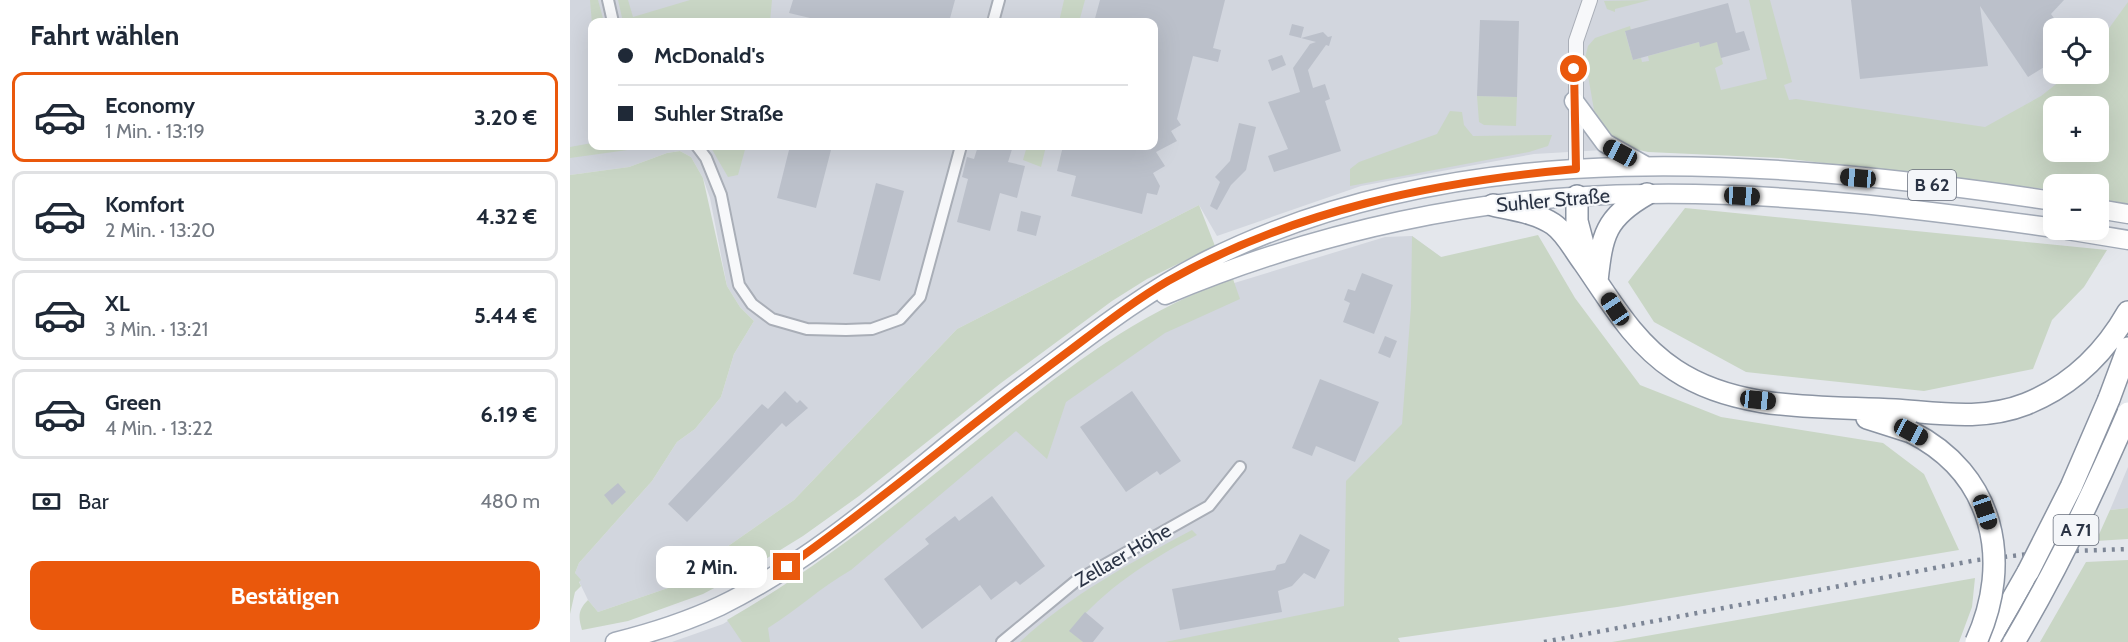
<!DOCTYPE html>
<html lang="de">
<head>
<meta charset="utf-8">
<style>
	body { margin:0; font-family:Cabin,sans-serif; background:#f6f6f7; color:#1f2937; height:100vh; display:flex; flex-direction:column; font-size:22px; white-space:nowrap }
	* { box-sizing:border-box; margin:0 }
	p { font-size:20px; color:#747a83 }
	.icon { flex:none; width:33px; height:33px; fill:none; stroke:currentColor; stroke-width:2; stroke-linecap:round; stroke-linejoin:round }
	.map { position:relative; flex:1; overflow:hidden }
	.side { display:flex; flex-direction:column; background:#fff; width:570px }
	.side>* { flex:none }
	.banner { position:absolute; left:18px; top:18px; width:570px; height:132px; border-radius:12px; box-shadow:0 6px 24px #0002; display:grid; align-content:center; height:132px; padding:0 30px; background:#fff }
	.fabs { position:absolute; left:1473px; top:18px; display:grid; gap:12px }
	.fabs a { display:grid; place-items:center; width:66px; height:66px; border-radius:12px; background:#fff; box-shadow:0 6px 24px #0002; font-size:30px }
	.end { position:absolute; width:27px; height:27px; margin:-14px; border:8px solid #ea580c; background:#fff; box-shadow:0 0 0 3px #fff }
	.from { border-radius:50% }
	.bubble { position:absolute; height:42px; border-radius:12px; background:#fff; box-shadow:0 6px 24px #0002; font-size:20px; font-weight:700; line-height:42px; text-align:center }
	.car { position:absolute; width:18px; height:36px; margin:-18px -9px; border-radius:8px; box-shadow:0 0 4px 2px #0007; background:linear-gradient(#222 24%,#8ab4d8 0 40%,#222 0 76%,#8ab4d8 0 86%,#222 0) }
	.banner b { display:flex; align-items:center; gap:21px; height:57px; font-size:22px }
	.banner b+b { border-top:2px solid #e0e1e3 }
	.banner i { width:15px; height:15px; background:#1f2937 }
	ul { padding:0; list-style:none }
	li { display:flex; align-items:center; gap:18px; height:90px; margin:0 12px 9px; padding:0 18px; border:3px solid #e0e1e3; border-radius:12px }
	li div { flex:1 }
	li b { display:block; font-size:22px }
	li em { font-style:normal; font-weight:700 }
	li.on { border-color:#ea580c }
	li>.icon { width:54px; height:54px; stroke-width:1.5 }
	h2 { padding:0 30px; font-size:27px; line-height:72px }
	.pay { display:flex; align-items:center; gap:15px; height:66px; padding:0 30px; font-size:22px }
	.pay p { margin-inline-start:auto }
	.cta { display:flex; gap:12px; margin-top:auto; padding:12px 30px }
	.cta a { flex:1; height:69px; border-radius:12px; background:#ea580c; color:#fff; font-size:24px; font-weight:700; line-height:69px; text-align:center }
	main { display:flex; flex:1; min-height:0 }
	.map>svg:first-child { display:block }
	.built { fill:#d2d6de; fill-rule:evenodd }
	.green { fill:#c9d6c5; fill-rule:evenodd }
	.building { fill:#bbc0ca }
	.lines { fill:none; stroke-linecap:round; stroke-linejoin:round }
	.minor-casing { stroke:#a9aeb7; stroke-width:14 }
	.tertiary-casing { stroke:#a9aeb7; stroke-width:16 }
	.primary-casing { stroke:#a3abb8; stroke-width:21 }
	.motorway-casing { stroke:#8b94a3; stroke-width:24 }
	.minor { stroke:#f7f8fa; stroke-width:10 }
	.tertiary { stroke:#f7f8fa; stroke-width:14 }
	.primary { stroke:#fff; stroke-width:18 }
	.motorway { stroke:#fff; stroke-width:21 }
	.rail { stroke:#7d8696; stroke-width:4.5; stroke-dasharray:3 6; stroke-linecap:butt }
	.motorway-bridge-casing { stroke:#8b94a3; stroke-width:24; stroke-linecap:butt }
	.motorway-bridge { stroke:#fff; stroke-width:21 }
	.route { stroke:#ea580c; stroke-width:8 }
	.labels { text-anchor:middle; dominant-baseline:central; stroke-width:4.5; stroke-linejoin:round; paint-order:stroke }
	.shield { fill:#f4f6f9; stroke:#676e7b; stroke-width:1.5 }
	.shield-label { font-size:18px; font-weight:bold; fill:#2b3445 }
	.street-label { font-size:20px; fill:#2b3445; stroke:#f4f6f9 }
</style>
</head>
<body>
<main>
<section class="side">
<h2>Fahrt wählen</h2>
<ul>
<li class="on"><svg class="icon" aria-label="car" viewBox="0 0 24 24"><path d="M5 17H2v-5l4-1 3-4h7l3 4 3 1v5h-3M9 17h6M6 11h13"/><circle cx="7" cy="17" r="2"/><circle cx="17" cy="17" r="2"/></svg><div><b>Economy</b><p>1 Min. · 13:19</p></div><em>3.20 €</em></li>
<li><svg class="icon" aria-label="car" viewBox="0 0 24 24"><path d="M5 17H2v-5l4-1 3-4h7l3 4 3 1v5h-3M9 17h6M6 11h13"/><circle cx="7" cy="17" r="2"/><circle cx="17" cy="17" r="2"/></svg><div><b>Komfort</b><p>2 Min. · 13:20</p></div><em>4.32 €</em></li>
<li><svg class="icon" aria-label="car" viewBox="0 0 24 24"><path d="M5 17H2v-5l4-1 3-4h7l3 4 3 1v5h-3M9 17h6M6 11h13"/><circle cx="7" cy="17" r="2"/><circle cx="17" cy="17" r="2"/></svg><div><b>XL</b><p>3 Min. · 13:21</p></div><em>5.44 €</em></li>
<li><svg class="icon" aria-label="car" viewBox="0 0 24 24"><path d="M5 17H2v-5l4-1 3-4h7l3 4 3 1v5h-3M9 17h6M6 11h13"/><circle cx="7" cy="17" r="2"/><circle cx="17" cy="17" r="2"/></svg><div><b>Green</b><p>4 Min. · 13:22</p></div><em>6.19 €</em></li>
</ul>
<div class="pay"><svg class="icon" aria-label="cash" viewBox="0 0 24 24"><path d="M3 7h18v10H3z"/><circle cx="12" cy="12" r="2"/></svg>Bar<p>480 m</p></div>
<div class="cta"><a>Bestätigen</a></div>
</section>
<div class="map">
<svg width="1558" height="642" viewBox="0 0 1558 642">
	<rect width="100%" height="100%" fill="#e4e7ec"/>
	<!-- built -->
	<path class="built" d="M 0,0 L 1558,0 L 1558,181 L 1208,140 L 964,154 L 791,186 L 647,236 L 629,205 L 387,329 L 224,500 L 98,588 L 28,612 L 18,600 L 5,573 L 9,563 L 82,481 L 107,442 L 125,429 L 151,397 L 164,354 L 184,321 L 170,307 L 157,286 L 140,198 L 133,178 L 121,157 L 110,151 L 97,153 L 59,167 L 0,175 ZM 22,22 L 584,22 L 584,146 L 22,146 ZM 1484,28 L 1528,28 L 1528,74 L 1484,74 ZM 1484,106 L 1528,106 L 1528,152 L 1484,152 Z
		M 842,236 L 871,257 L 796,642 L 102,642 L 153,624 L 292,537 L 528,348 L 615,298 L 815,237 Z
		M 1558,467 L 1558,508 L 1540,510 Z"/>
	<!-- green -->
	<path class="green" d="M 20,0 L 28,0 L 34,22 L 22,24 Z
		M 48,0 L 58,0 L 63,17 L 120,0 L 202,0 L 200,22 L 53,22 Z
		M 494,0 L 515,0 L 509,22 L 489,22 Z
		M 1080,0 L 1045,9 L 1045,12 L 1037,9 L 1034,1 Z
		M 1179,0 L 1200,0 L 1222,82 L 1214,85 L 1219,100 L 1226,99 L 1415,127 L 1471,96 L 1499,74 L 1528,74 L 1529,42 L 1558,2 L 1558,205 L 1529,199 L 1528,184 L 1484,184 L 1483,190 L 1211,158 L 1078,152 L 1055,147 L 1039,137 L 1024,110 L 1015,58 L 1018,46 L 1025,38 L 1060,26 L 1061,30 L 1055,32 L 1063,60 L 1071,58 L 1072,62 L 1079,61 L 1078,56 L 1129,42 L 1131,47 L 1146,38 L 1153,64 L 1145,68 L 1151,90 L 1197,79 ZM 1484,106 L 1528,106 L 1528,152 L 1484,152 Z
		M 907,96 L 947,97 L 946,126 L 914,125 L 909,122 Z
		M 880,111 L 892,112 L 894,125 L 903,136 L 982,135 L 978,146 L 959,152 L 780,186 L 780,169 L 789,162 L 867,134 Z
		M 22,143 L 22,146 L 73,146 L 65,149 L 0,158 L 0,147 Z
		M 140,146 L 176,146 L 168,175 L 158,177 Z
		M 457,146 L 476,146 L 471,167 L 453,160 Z
		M 110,151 L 121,157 L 133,178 L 157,286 L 170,307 L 184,321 L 164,354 L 151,397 L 125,429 L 107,442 L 82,481 L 9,563 L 5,573 L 11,580 L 9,582 L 11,586 L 5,592 L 0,614 L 0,175 L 59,167 L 97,153 Z
		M 629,205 L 645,246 L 577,279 L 542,301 L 431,383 L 289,496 L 233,536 L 176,571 L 133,594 L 58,621 L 12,630 C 8,616 8,610 18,600 L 28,612 L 98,588 L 224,500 L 387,329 Z
		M 1115,208 L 1537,250 L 1514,287 L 1482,320 L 1463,369 L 1354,391 L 1176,372 L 1084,322 L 1058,282 Z
		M 968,235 L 1005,298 L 1070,385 L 1151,417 L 1313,443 L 1354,474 L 1389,550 L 1047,607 L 828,638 L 830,642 L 595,642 L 774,606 L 776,481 L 832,424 L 841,307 L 842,236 L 871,257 Z
		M 663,279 L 670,299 L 595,333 L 496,402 L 477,459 L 446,431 L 281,570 C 251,587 227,610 198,628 L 200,642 L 172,642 L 157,620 C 239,573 312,516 386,457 C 471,389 558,314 663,279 Z
		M 1558,508 L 1558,539 L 1526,541 L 1540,510 Z
		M 622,530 L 627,535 C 578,561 535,588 500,631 L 513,642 L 450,642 C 500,595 562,562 622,530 Z
		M 1558,560 L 1558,642 L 1470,642 L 1516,562 Z
		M 1405,578 L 1402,607 L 1389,642 L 1042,642 Z"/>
	<!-- building -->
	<path class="building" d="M 223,0 L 385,0 L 379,22 L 257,22 L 219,13 Z
		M 530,0 L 655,0 L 643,48 L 651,50 L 648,62 L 623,56 L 607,119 L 611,125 L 601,131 L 607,141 L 586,152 L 595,166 L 583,173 L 590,186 L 587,195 L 577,193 L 572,214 L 501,196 L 506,176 L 487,171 L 493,146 L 584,147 L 584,22 L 524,22 Z
		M 1281,0 L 1494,0 L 1481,14 L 1491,28 L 1484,28 L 1484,61 L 1458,77 L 1410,6 L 1418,66 L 1290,79 Z
		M 1158,3 L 1166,33 L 1174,31 L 1180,50 L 1151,58 L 1147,42 L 1130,47 L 1129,42 L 1063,60 L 1055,31 Z
		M 910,20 L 949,21 L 947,97 L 907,96 Z
		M 722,24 L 734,27 L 731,38 L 719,35 Z
		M 753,32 L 758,37 L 762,36 L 759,46 L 756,45 L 738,70 L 743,88 L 755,84 L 760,99 L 755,101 L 771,151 L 704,172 L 698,156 L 718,149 L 698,102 L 730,92 L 723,68 L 740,44 L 746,42 L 731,38 Z
		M 712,55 L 716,65 L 702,71 L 698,60 Z
		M 669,123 L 686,127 L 676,170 L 661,185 L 647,210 L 640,206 L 650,182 L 645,177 L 660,161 Z
		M 220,146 L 262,146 L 246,208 L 207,198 Z
		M 408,146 L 443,146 L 438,162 L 455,166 L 447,198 L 430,193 L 420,231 L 387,222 L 398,179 L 392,177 L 397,157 L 404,159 Z
		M 306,183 L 334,191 L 310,281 L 283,274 Z
		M 451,211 L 471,216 L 466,236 L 447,231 Z
		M 792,273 L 823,285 L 804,334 L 773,322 L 780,303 L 774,300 L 778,289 L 785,291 Z
		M 815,336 L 827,341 L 820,358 L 808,353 Z
		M 750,379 L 809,402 L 785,462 L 746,446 L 742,456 L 722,448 Z
		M 215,391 L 227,403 L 230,400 L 238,408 L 216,427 L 212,423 L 117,522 L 98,504 L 192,404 L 198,409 Z
		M 562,391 L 611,461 L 590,475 L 587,471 L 556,492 L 510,427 Z
		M 48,483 L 56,492 L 42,505 L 34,495 Z
		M 422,496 L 475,566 L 450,585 L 446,581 L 421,600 L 410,585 L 352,629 L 314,579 L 359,544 L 355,539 L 385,516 L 389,521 Z
		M 730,534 L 760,550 L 745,579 L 734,573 L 722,586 L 708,591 L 712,612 L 610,630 L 602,589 L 705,570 L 707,565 L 715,563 Z
		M 515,612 L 534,628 L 523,642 L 513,642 L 499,631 Z"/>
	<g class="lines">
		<!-- minor casing -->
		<g class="minor-casing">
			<path id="minor" d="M 38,0 L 43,22
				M 423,22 L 429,0
				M 127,146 L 136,158 L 151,195 L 169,285 L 182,304 L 202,319 L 237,329 L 276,330 L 302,329 L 330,319 L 350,297 L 391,146
				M 432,642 L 506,581 L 639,506 L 670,467"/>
		</g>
		<!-- tertiary casing -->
		<g class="tertiary-casing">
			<path id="tertiary" d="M 1006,169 L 1006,41 L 1020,0"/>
		</g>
		<!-- primary casing -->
		<g class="primary-casing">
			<path id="primary" d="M 1004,101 L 1035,143 L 1074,165
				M 1528,209 L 1558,214
				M 1497,230 L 1558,240
				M 595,295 C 747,231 912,195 1077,194 C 1213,192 1349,209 1484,228
				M 45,642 C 81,633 116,622 150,606 C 263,551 355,458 455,384 C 514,340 572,293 638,260 C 897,131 1207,160 1484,201"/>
		</g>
		<!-- motorway casing -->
		<g class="motorway-casing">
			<path id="motorway" d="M 1007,196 L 1007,221 L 1017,259
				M 923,205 C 943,210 965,212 983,224 C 996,233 1004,250 1014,263 C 1041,302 1064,343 1105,370 C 1168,412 1252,406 1325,410 C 1369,413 1413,421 1456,404 C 1501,386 1534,354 1558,312
				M 1027,281 C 1032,235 1035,218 1077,194
				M 1539,399 L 1558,348
				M 1297,418 L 1341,432
				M 1418,642 L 1458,572"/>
		</g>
		<!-- minor -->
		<use href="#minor" class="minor"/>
		<!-- tertiary -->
		<use href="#tertiary" class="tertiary"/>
		<!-- primary -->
		<use href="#primary" class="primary"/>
		<!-- motorway -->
		<use href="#motorway" class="motorway"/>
		<!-- rail -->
		<path class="rail" d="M 974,642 L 1407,560 L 1477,552 L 1558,549"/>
		<!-- motorway-bridge casing -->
		<g class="motorway-bridge-casing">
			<path id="motorway-bridge" d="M 1341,432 C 1424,474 1443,561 1406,642
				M 1458,572 L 1501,487 L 1539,399
				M 1444,642 C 1488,568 1524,492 1558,413"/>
		</g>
		<!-- motorway-bridge -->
		<use href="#motorway-bridge" class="motorway-bridge"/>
	</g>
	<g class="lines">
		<!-- route -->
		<path class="route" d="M 217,567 C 311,501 398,426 491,357 C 526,331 560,303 598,281 C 724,210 864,182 1006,169 L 1004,69"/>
	</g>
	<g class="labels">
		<!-- shield labels -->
		<g class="shield">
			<rect x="1338" y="170" width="48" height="30" rx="4.5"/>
			<rect x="1483.5" y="515" width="45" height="30" rx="4.5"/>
		</g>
		<g class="shield-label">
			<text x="1362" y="185">B 62</text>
			<text x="1506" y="530">A 71</text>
		</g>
		<!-- street labels -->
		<g class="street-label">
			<text transform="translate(983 200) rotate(-5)">Suhler Straße</text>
			<text transform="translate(553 555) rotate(-30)">Zellaer Höhe</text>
		</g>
	</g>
</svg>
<div class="fabs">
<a><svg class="icon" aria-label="locate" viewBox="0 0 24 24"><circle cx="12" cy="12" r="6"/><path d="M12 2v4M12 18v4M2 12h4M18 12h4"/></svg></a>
<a>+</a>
<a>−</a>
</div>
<i class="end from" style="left:1004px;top:69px"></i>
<i class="end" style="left:217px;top:567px"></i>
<div class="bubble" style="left:86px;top:546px;width:111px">2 Min.</div>
<i class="car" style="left:1050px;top:153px;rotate:298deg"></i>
<i class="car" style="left:1288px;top:178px;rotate:275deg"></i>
<i class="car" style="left:1172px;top:196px;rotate:93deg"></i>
<i class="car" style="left:1045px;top:309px;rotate:326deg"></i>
<i class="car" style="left:1188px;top:400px;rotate:96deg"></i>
<i class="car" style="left:1341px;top:432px;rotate:118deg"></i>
<i class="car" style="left:1415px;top:512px;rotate:161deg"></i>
<div class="banner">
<b><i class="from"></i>McDonald's</b>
<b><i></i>Suhler Straße</b>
</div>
</div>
</main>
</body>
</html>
